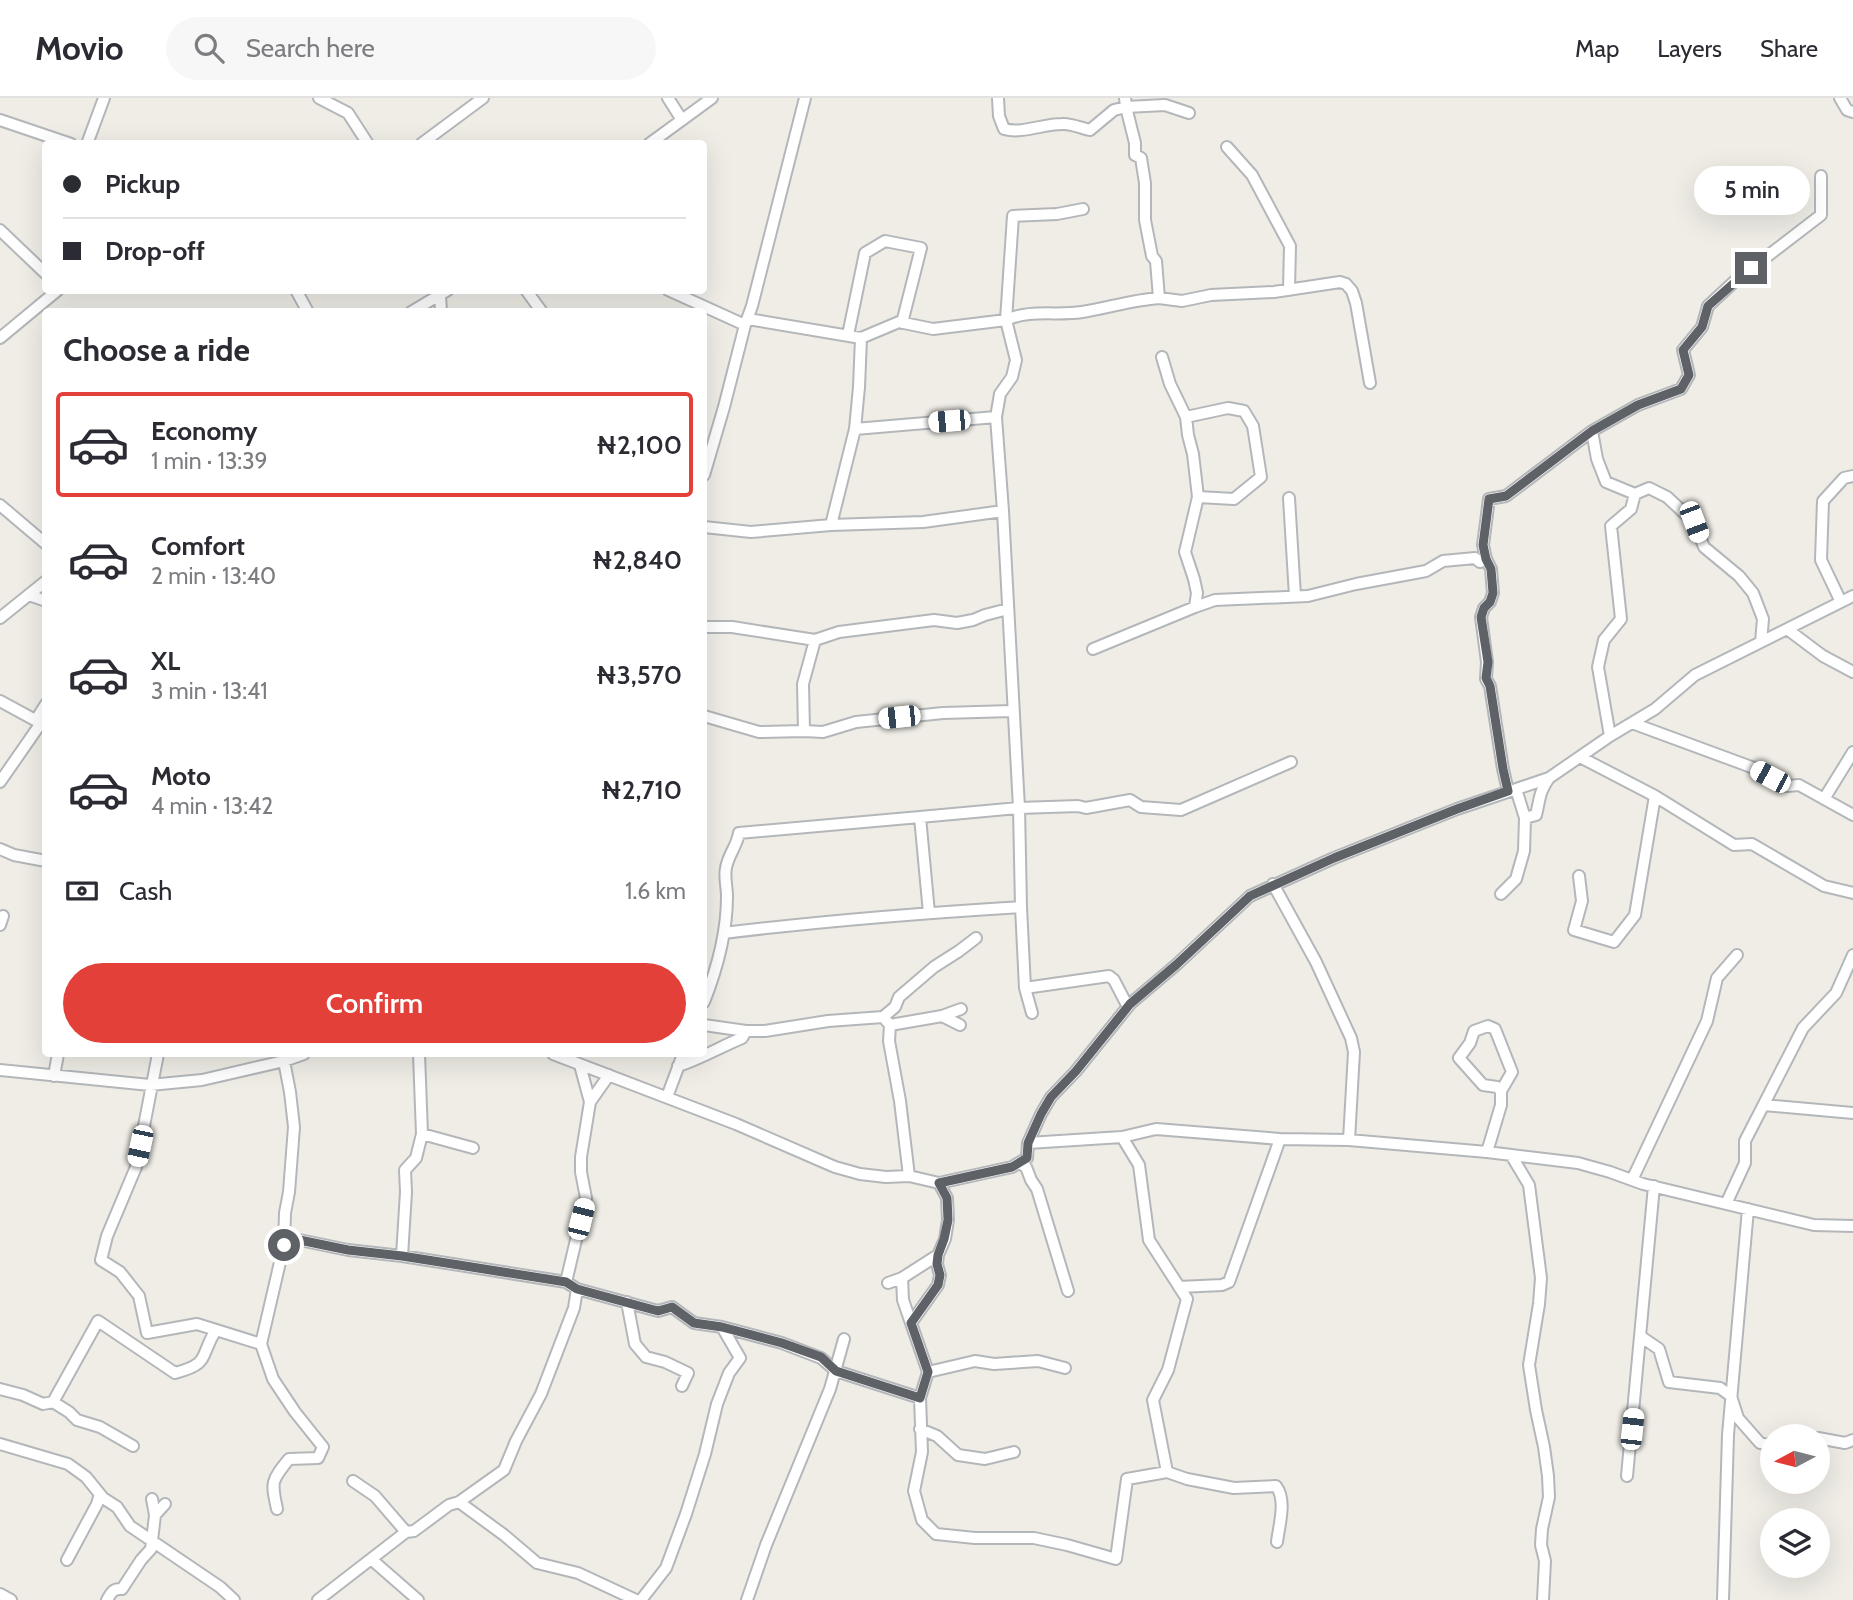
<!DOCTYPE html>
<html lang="en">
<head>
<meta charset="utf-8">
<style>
	body { margin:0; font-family:Cabin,sans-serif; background:#f7f7f7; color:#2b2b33; height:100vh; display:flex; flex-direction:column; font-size:26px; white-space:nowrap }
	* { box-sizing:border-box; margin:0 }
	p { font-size:23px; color:#7c7c81 }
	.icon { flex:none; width:38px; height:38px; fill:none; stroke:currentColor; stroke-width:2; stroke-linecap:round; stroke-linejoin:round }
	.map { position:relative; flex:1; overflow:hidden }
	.details { position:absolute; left:42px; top:210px; width:665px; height:749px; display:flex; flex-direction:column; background:#fff; border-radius:7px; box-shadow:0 7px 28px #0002 }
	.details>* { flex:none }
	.banner { position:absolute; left:42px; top:42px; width:665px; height:154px; border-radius:7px; box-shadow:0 7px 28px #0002; display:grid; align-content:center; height:154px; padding:0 21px; background:#fff }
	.needle { width:46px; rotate:263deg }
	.buttons { position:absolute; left:1760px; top:1326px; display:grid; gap:14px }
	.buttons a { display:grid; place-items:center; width:70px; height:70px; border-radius:50%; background:#fff; box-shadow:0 7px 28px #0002; font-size:35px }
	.end { position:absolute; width:32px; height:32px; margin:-16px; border:9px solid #5e6266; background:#fff; box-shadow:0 0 0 4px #fff }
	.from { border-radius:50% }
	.bubble { position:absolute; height:49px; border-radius:24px; background:#fff; box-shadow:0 7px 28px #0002; font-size:23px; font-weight:600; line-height:49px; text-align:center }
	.car { position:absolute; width:21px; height:42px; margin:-21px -10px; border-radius:9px; box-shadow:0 0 5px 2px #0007; background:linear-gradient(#fff 24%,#345 0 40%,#fff 0 76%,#345 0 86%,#fff 0) }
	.banner b { display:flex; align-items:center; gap:24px; height:66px; font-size:26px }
	.banner b+b { border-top:2px solid #e1e1e2 }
	.banner i { width:18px; height:18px; background:#2b2b33 }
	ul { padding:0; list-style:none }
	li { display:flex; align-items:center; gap:21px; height:105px; margin:0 14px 10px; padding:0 7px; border:4px solid transparent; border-radius:7px }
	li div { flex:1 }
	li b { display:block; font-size:26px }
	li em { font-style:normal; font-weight:600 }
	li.active { border-color:#e34039 }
	li>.icon { width:63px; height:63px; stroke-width:1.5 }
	h2 { padding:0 21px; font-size:32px; line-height:84px }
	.pay { display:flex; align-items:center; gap:18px; height:77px; padding:0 21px; font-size:26px }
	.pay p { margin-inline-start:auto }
	.action { display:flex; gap:14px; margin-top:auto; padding:14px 21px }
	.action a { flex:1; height:80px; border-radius:42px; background:#e34039; color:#fff; font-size:28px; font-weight:600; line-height:80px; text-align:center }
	header { display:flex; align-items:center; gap:42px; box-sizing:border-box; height:98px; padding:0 35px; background:#fff; border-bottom:2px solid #e1e1e2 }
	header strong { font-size:33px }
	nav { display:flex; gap:38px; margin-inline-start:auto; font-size:24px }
	.search { width:490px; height:63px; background:#f7f7f7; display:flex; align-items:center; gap:18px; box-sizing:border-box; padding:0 24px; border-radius:38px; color:#7c7c81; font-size:26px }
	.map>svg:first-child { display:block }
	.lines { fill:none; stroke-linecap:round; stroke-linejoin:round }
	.street-casing { stroke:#b4b7ba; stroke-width:14 }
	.street { stroke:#fff; stroke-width:10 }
	.route { stroke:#5e6266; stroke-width:9 }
</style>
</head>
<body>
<header>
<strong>Movio</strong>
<div class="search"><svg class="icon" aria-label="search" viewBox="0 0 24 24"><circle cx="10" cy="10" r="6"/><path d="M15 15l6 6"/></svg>Search here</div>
<nav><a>Map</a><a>Layers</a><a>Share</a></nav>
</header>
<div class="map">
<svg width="1853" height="1502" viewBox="0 0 1853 1502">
	<rect width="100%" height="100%" fill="#efede6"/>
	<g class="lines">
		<!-- street casing -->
		<g class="street-casing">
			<path id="street" d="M 319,0 L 348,15 L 368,46
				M 668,0 L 682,22
				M 998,0 L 999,18 L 1004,31 C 1023,36 1042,26 1062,26 C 1070,25 1081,30 1090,32 L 1114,12 L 1126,9 L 1135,45 L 1135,57 L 1141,60 L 1145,85 L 1145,122 L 1152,158 L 1156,163 L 1159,200 C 1132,202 1108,210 1082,214 C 1057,218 1030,211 1006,222 L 1013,118 L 1057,116 L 1083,111
				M 1125,0 L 1126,9 L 1165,7 L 1189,15
				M 1840,0 L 1847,12 L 1853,14
				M 0,22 L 71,46
				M 87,46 L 104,0
				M 421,46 L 483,0
				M 649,46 L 712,0
				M 1227,49 L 1252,77 L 1290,148 L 1289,192
				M 0,132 L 46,176
				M 296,192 L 308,214
				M 526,192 L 542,214
				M 668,192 L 745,227
				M 440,197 L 441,214
				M 1159,200 L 1182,203 L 1211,197 L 1274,194 L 1340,184 L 1346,186 L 1352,193 L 1356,205 L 1370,285
				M 411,214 L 448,192
				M 848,237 L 865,155 L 885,143 L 921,150 L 902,225
				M 0,240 L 58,192
				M 861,240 L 899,224 L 933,231 L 1006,222 L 1016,262 L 1012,279 L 1000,296 L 996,319
				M 1162,259 L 1170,286 L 1186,319
				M 1592,333 L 1597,361 L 1606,384 L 1635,396
				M 704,377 L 724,309 L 745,227 L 752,208 L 805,0
				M 1198,399 L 1234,401 L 1261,379 L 1253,328 L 1244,313 L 1228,310 L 1186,319 L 1188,337 L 1193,356 L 1198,399 L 1185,454 L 1194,481 L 1197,495 L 1195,509 L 1215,502 L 1308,498 L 1356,486 L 1426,473 L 1443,463 L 1475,460 L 1480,464 L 1486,461 L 1491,471 L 1493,495 L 1490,504 L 1484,510 L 1481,519 L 1487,564 L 1486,581 L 1490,588 L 1503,671 L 1508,693
				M 1289,400 L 1295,498
				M 0,407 L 46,446
				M 1003,413 L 1019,710 L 1078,708 L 1086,710 L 1130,702 L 1141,709 L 1181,712 L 1291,664
				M 831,427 L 923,424 L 1003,413 L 996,319 L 855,331
				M 704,429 L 751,434 L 831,427 L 855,331 L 859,289 L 861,240 L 748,221
				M 1486,461 L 1483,447 L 1489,401 L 1506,398 L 1592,333 L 1638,307 L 1681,291 L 1689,277 L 1683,252 L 1702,229 L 1708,208 L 1735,183 L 1821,117 L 1821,78
				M 29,497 L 46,503
				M 1841,504 L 1821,462 L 1823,403 L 1844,380 L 1853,378
				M 0,520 L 46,483
				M 704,529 L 732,529 L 815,542 L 803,586 L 804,633 L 759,634 L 704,618
				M 1787,531 L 1823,558 L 1853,574
				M 815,542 L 839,534 L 934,522 L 957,525 L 973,522 L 985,517 L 1008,511
				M 1093,551 L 1195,509
				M 0,603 L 46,628
				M 36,622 L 46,606
				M 1632,625 L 1754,670 L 1787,688 L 1799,687 L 1853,717
				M 804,633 L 823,634 L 856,624 L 943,615 L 1012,613
				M 1610,638 L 1598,569 L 1604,542 L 1621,521 L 1611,428 L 1631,411 L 1635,396 L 1649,390 L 1667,399 L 1694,424 L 1704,449 L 1739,478 L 1753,495 L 1763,521 L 1761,544
				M 1580,659 L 1655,698 L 1734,747 L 1752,746 L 1824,788 L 1853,795
				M 0,684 L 41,625
				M 1516,691 L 1525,720 L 1536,717 C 1540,701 1539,694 1549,680
				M 1824,701 L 1853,654
				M 0,751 L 14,757 L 46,763
				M 1579,778 L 1582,803 L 1574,832 L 1614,844 L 1635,817 L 1655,698
				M 1273,786 L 1316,864 L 1351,940 L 1354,954 L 1349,1042
				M 1501,796 L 1516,781 L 1524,753 L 1525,720
				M 1021,809 L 1025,890 L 1032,915
				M 0,827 L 3,818
				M 724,835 C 822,823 922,815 1021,809 L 1019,710 L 920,719 L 929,815
				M 1025,890 L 1109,878 L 1114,882 L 1128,909
				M 704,904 C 717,871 727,833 727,798 C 727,789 724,779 726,770 C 728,757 737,748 739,735 L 920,719
				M 942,918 L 961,911
				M 883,919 L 895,909 L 899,899 L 934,869 L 959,853 L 976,840
				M 890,927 L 942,918 L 960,927
				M 746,933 L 765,933 L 828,923 L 883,919 L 890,927 L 889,943 L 900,1003 L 909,1078
				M 158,956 L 136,1069 L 107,1138 L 101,1162 L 120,1174 L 139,1198 L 147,1235 L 197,1226 L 261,1246 L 284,1147 L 285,1115 L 289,1094 L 294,1029 L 290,994 L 284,963
				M 553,956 L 736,1026 L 835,1069 L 860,1076 L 886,1079 L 909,1078 L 939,1085 L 1012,1069 L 1027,1060 L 1028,1045 L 1122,1039 L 1156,1031 L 1280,1041 L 1349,1042 L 1487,1054 L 1578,1065 L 1610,1074 L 1643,1086 L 1814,1127 L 1853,1128
				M 580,967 L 590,1004
				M 678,968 C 700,961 720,949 742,940 L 746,933 L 704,927
				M 0,972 L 150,987 L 202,982 L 284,963 L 304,956
				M 54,978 L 58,956
				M 667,999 L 683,956
				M 1764,1007 L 1853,1015
				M 422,1036 L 473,1050
				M 1028,1045 L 1041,1016 L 1051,999 L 1076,973 L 1130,906 L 1176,867 L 1250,798 L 1334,760 L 1457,711 L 1549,680 L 1610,638 L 1655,611 L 1695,577 L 1853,498
				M 1487,1054 L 1501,1007 L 1501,993 L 1497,989 L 1483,987 L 1459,960 L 1470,945 L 1474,933 L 1488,928 L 1495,931 L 1512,974 L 1501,993
				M 1511,1057 L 1529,1087 L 1541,1180 L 1539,1206 L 1529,1267 L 1536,1312 L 1544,1349 L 1548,1378 L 1549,1399 L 1542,1431 L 1541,1447 L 1545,1463 L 1543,1502
				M 1019,1065 L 1026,1069 L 1031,1082 L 1037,1091 L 1068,1193
				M 1632,1082 L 1707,923 L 1717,880 L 1737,857
				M 1726,1106 L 1745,1065 L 1745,1043 L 1803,930 L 1836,895 L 1853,857
				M 285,1139 L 348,1152 L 402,1158 L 566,1184 L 577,1191 L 658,1213 L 672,1209 L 694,1225 L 722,1229 L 782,1245 L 821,1260 L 836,1273 L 920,1300
				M 938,1157 L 902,1180 L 903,1202 L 928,1274 L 920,1300 L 922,1354 L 914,1393 L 922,1422 L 936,1436 L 975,1440 L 1034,1440 L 1067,1447 L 1116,1461 L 1127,1381 L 1167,1374 L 1153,1302 L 1168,1272 L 1187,1201 L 1149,1142 L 1139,1067 L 1122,1039
				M 402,1158 L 406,1094 L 405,1072 L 416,1060 L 422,1036 L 419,956
				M 566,1184 L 586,1100 L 581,1074 L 581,1059 L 590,1004 L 609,977
				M 888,1185 L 902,1180
				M 1179,1189 L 1222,1187 L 1229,1184 L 1280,1041
				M 627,1204 L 635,1246 L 646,1259 L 665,1264 L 688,1275 L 682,1288
				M 911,1225 L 938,1187 L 940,1177 L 937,1166 L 938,1157 L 945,1141 L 948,1122 L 947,1100 L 939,1085
				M 1640,1238 L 1659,1251 L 1669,1284 L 1720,1290 L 1731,1298 L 1738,1320 L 1760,1345 L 1773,1348
				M 261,1246 L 273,1281 L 295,1314 L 323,1349 L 318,1360 L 289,1361 C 271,1383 271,1384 277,1411
				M 928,1274 L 975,1263 L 994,1266 L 1038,1263 L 1065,1270
				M 0,1291 L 23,1297 L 43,1306 L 53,1304 L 69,1314 L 77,1322 L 100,1329 L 133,1348
				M 53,1304 L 98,1223 L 175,1275 C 212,1265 199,1258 216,1232
				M 920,1331 L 937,1338 L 958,1357 L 985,1361 L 1014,1354
				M 1818,1340 L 1845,1345 L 1853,1342
				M 0,1346 L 68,1366 L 86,1379 L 103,1400 L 117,1409 L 130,1428 L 220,1489 L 234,1502
				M 1167,1374 L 1187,1381 L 1234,1390 L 1276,1388 C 1287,1402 1279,1427 1277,1444
				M 1627,1378 L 1654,1088
				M 353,1383 L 375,1398 L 406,1434
				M 459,1404 L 504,1437 L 537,1465 L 578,1475 L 636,1502
				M 155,1417 L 165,1406
				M 371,1461 L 418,1502
				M 67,1462 L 97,1406 L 100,1396
				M 0,1496 L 11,1502
				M 107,1502 C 111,1495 113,1490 122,1491 L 141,1462 L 151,1451 L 155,1417 L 152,1401
				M 318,1502 L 406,1434 L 414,1433 L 449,1407 L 459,1404 L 504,1372 L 516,1343 L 541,1296 L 574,1210 L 577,1191
				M 641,1502 L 666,1470 L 686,1416 L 705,1356 L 717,1306 L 729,1275 L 740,1260 L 722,1229
				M 747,1502 L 766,1447 L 830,1291 L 844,1241
				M 1723,1502 L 1728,1337 L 1748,1111"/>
		</g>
		<!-- street -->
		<use href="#street" class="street"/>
	</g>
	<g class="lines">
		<!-- route -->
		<path class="route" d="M 284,1147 L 285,1139 L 348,1152 L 402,1158 L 566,1184 L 577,1191 L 658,1213 L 672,1209 L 694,1225 L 722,1229 L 782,1245 L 821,1259 L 836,1273 L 920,1300 L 928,1274 L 911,1225 L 938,1187 L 940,1177 L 937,1166 L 938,1157 L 944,1141 L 948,1122 L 947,1100 L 939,1085 L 1012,1069 L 1027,1060 L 1028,1045 L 1041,1016 L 1051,999 L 1076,973 L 1130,906 L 1176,867 L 1250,798 L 1334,760 L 1457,711 L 1508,693 L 1503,671 L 1490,588 L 1486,580 L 1488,564 L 1481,519 L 1484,510 L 1490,504 L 1493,495 L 1491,471 L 1486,461 L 1483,447 L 1489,401 L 1506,398 L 1592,333 L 1638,307 L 1681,291 L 1689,277 L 1683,252 L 1702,229 L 1708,208 L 1751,170"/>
	</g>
</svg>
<div class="buttons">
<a><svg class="needle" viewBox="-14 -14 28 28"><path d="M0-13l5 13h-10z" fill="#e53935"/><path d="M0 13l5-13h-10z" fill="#7c7c81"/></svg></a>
<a><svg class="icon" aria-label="layers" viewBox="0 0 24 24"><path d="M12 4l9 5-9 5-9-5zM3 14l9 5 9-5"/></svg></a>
</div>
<i class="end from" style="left:284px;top:1147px"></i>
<i class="end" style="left:1751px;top:170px"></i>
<div class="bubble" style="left:1694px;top:68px;width:116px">5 min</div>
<i class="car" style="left:949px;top:323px;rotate:265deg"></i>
<i class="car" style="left:1694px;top:424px;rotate:159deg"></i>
<i class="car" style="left:899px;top:619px;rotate:264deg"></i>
<i class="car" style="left:1770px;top:679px;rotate:298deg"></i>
<i class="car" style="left:140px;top:1048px;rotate:192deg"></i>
<i class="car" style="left:581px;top:1121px;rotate:14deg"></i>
<i class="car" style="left:1632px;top:1331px;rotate:6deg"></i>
<div class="banner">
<b><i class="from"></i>Pickup</b>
<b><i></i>Drop-off</b>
</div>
<section class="details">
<h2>Choose a ride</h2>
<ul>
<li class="active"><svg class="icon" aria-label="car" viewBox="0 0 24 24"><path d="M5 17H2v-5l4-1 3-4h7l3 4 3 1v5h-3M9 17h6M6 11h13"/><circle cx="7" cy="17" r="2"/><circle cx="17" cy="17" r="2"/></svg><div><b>Economy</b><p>1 min · 13:39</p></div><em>₦2,100</em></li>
<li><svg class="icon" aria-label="car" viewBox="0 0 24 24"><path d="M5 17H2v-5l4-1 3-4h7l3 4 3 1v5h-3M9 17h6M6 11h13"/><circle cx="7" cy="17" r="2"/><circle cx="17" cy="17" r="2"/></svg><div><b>Comfort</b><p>2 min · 13:40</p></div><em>₦2,840</em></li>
<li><svg class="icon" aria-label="car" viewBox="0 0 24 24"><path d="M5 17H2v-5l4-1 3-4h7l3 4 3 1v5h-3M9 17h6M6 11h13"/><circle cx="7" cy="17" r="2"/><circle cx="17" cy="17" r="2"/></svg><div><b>XL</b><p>3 min · 13:41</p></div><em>₦3,570</em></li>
<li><svg class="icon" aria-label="car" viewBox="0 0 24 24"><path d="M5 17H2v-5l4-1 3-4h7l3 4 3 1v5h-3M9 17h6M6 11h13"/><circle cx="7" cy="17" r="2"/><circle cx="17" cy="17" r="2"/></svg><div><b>Moto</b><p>4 min · 13:42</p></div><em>₦2,710</em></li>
</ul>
<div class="pay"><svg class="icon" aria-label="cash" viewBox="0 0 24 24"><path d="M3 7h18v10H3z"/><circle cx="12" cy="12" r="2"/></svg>Cash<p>1.6 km</p></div>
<div class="action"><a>Confirm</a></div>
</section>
</div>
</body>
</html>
